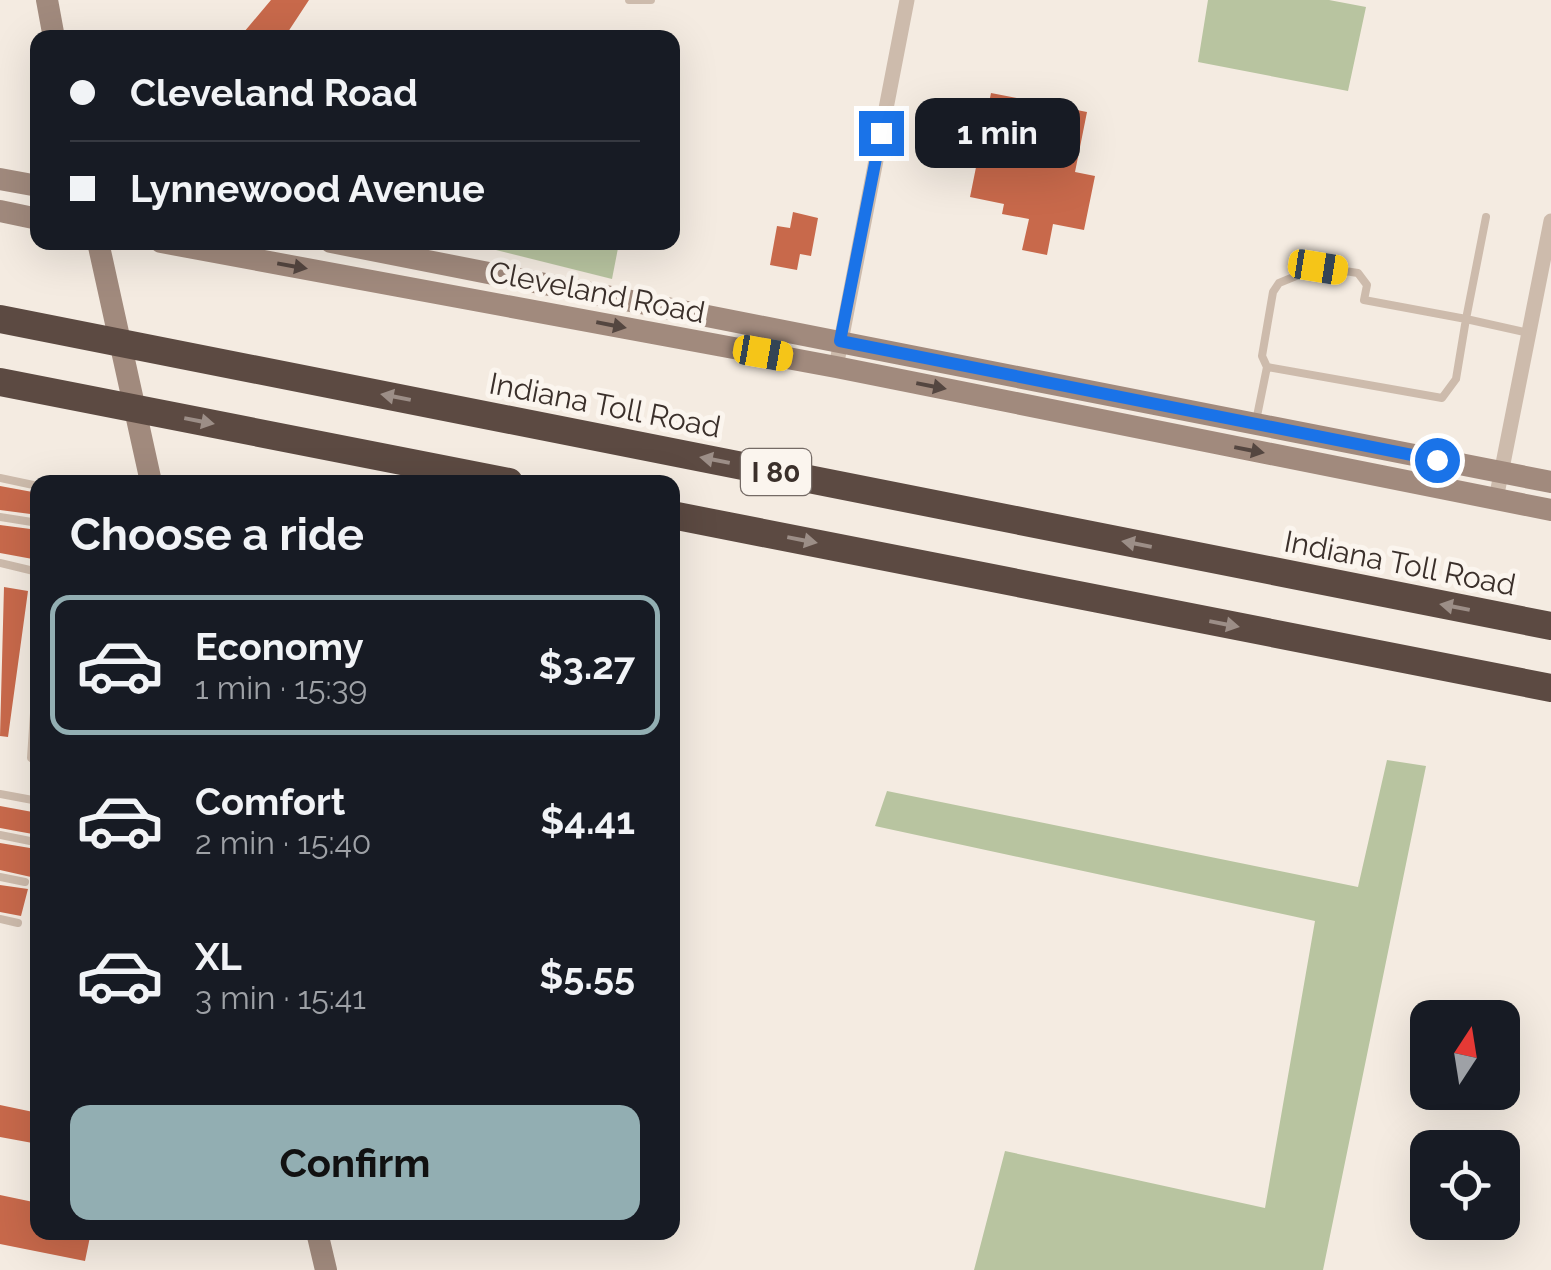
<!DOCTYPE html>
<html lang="en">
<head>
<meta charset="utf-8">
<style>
	body { margin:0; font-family:Raleway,sans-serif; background:#242831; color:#f1f3f6; height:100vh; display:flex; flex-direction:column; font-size:38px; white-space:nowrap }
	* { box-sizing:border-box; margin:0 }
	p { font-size:32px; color:#9ea1a6 }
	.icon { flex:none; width:55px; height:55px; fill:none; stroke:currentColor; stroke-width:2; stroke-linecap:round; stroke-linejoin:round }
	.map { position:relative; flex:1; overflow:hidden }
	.details { position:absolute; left:30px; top:475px; width:650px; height:765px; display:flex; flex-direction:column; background:#171b24; border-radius:20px; box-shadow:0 10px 40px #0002 }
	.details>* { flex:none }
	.top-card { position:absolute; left:30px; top:30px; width:650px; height:220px; border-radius:20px; box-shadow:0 10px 40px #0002; display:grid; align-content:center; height:220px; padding:0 40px; background:#171b24 }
	.needle { width:65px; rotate:12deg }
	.tools { position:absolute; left:1410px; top:1000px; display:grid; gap:20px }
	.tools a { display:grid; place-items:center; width:110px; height:110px; border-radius:20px; background:#171b24; box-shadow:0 10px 40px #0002; font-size:50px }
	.end { position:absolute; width:45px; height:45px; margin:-22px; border:12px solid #1a73e8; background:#fff; box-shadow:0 0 0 5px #fff }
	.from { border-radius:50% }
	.bubble { position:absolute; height:70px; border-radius:20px; background:#171b24; box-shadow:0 10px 40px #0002; font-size:32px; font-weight:700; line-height:70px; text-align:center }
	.car { position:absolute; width:30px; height:60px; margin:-30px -15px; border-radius:12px; box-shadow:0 0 8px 2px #0007; background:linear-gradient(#f5c518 24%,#345 0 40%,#f5c518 0 76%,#345 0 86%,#f5c518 0) }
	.top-card b { display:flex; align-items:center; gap:35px; height:95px; font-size:38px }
	.top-card b+b { border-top:2px solid #363941 }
	.top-card i { width:25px; height:25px; background:#f1f3f6 }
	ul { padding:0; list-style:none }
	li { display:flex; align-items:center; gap:30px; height:140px; margin:0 20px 15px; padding:0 20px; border:5px solid transparent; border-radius:20px }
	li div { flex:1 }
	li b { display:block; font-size:38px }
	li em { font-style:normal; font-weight:700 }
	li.current { border-color:#92aeb2 }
	li>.icon { width:90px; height:90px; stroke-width:1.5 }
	h2 { padding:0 40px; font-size:45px; line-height:120px }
	.button { display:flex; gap:20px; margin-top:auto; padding:20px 40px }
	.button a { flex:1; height:115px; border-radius:20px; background:#92aeb2; color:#111; font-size:40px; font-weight:700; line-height:115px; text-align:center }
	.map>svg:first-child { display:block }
	.green { fill:#b8c4a0 }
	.building { fill:#c8694b }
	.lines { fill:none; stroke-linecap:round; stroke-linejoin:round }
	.lane { stroke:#cdbbac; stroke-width:8 }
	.street { stroke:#cdbbac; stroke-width:15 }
	.secondary { stroke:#a18a7d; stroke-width:22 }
	.highway { stroke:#5c4a42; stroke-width:28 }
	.oneway { fill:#544640 }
	.oneway2 { fill:#9c8e87 }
	.route { stroke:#1a73e8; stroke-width:12 }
	.labels { text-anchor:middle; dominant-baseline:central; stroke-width:10; stroke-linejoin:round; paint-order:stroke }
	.shield { fill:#fbf5ee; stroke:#756b66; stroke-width:2.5 }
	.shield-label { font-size:28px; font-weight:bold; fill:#3b302b }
	.street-label { font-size:30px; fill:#3b302b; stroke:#fbf5ee }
</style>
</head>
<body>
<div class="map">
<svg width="1551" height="1270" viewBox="0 0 1551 1270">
	<rect width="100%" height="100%" fill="#f4ebe1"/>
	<!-- green -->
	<path class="green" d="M 1208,0 L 1329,0 L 1366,7 L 1348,91 L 1198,62 Z
		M 468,243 L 619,242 L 619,243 L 612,279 Z
		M 1387,760 L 1426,766 L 1323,1270 L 974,1270 L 1005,1151 L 1265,1208 L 1315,921 L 875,826 L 887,791 L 1358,887 Z"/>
	<!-- building -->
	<path class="building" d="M 271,0 L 309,0 L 284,38 L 239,38 Z
		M 991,93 L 1087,112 L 1075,172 L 1095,176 L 1084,230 L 1053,224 L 1047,255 L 1022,250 L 1029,219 L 1002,214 L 1004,204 L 970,197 Z
		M 793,212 L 818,218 L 811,256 L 800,254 L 797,270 L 770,265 L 777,226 L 790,228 Z
		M 0,486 L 38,493 L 38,515 L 0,510 Z
		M 0,525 L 38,530 L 38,560 L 0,553 Z
		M 4,587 L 28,591 L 8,737 L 0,736 Z
		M 0,806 L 38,813 L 38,835 L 0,828 Z
		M 0,843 L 36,849 L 31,877 L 0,870 Z
		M 0,885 L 28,889 L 21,916 L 0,912 Z
		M 0,1105 L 38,1113 L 38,1144 L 0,1137 Z
		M 0,1195 L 38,1203 L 38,1232 L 91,1232 L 85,1261 L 0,1244 Z"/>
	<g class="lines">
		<!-- lane -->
		<path class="lane" d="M 629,0 L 651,0
			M 1486,217 L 1466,319 L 1529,333
			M 1318,267 L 1358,273 L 1367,285 L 1364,300 L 1466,319 L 1456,379 L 1442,398 L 1267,367 L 1262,356 L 1273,292 L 1279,283 Z
			M 1256,421 L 1267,367
			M 0,478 L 38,486
			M 0,517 L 38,523
			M 0,563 L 38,572
			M 38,653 L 31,758 L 38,762
			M 0,794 L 38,801
			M 0,835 L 35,842
			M 0,877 L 25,882
			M 0,919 L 18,923"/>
		<!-- street -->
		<path class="street" d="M 836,367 L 907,0
			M 1496,499 L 1551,221"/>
		<!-- secondary -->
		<path class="secondary" d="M 47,0 L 54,38
			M 0,179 L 38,186
			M 0,211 L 38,219
			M 98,242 L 151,482
			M 161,242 L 836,367 L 1551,510
			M 331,242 L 1551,482
			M 317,1232 L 326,1270"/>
		<!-- highway -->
		<path class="highway" d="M 0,319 L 1551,626
			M 0,382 L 509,482
			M 672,515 L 1551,688"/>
	</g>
	<!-- one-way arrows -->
	<defs><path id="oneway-solid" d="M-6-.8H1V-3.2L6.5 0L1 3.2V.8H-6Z" transform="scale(2.5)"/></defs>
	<g class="oneway">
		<use href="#oneway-solid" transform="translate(292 266) rotate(10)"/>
		<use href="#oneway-solid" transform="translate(611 325) rotate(11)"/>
		<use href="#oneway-solid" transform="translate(931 386) rotate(11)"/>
		<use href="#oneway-solid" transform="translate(1249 450) rotate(11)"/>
	</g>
	<g class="oneway2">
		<use href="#oneway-solid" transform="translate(396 397) rotate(-169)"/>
		<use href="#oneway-solid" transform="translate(199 421) rotate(11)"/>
		<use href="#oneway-solid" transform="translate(715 460) rotate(-169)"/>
		<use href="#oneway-solid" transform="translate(802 540) rotate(11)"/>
		<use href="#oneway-solid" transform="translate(1137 544) rotate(-169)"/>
		<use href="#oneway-solid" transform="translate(1455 607) rotate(-169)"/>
		<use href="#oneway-solid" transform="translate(1224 624) rotate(11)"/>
	</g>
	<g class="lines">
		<!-- route -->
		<path class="route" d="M 881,133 L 840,341 L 1437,460"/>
	</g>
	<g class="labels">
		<!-- shield labels -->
		<rect class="shield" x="741" y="449" width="70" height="46" rx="8"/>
		<g class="shield-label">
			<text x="776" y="472">I 80</text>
		</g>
		<!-- street labels -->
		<g class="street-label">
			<text transform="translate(597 292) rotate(11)">Cleveland Road</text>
			<text transform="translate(605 405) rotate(11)">Indiana Toll Road</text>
			<text transform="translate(1400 563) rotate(11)">Indiana Toll Road</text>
		</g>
	</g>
</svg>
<div class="tools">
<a><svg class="needle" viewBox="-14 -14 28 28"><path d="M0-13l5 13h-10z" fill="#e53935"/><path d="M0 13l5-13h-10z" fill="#9ea1a6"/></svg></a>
<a><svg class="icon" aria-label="locate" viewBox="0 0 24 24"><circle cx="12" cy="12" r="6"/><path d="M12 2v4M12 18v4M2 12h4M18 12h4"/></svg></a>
</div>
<i class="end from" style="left:1437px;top:460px"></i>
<i class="end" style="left:881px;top:133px"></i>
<div class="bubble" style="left:915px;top:98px;width:165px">1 min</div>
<i class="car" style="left:1318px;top:267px;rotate:99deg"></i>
<i class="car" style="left:763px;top:353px;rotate:100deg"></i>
<div class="top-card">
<b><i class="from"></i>Cleveland Road</b>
<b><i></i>Lynnewood Avenue</b>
</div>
<section class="details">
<h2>Choose a ride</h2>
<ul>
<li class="current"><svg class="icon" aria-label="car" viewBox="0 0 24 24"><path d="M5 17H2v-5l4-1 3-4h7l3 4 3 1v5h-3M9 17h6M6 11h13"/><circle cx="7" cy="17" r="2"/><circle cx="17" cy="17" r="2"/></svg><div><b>Economy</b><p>1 min · 15:39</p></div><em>$3.27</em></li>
<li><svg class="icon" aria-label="car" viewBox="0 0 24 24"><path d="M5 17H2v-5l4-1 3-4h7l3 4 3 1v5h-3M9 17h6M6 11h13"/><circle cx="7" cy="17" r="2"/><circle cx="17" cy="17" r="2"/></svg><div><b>Comfort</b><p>2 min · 15:40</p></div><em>$4.41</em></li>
<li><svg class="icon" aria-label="car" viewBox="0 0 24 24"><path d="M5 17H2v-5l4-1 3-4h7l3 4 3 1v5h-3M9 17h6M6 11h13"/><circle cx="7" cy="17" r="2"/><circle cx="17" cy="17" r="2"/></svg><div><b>XL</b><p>3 min · 15:41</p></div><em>$5.55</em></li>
</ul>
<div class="button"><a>Confirm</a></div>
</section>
</div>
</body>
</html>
